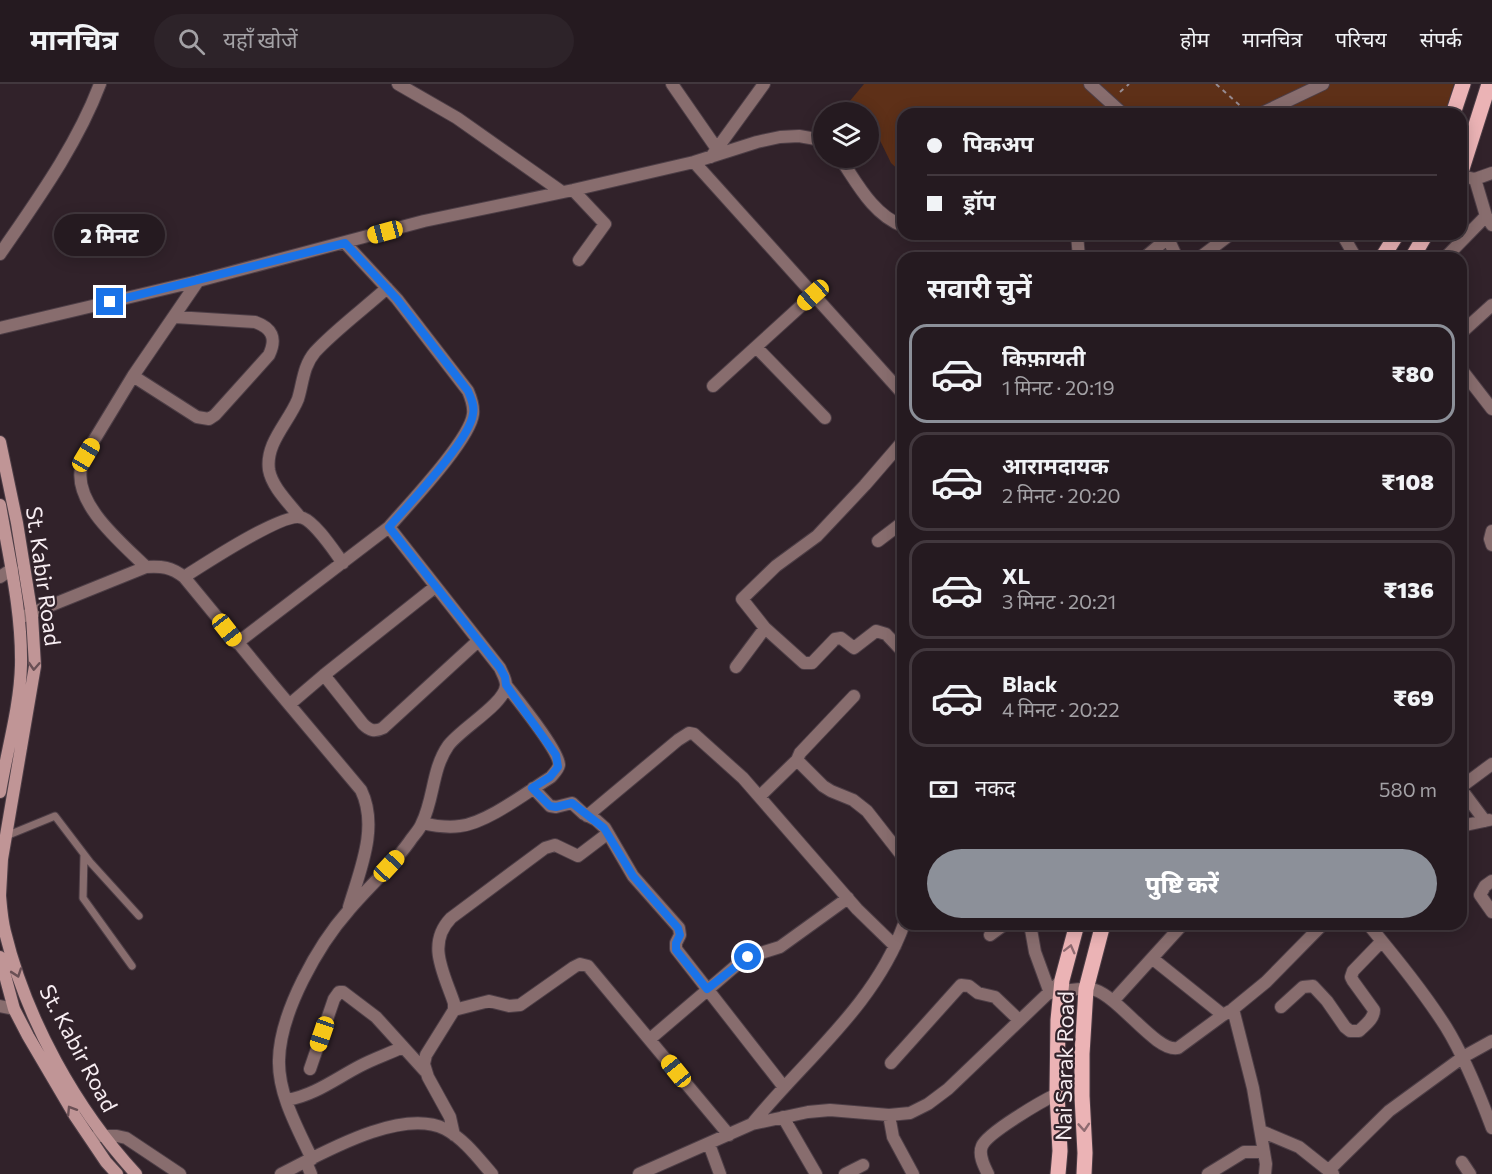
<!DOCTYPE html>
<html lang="hi">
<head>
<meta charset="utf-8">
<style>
	body { margin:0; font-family:Commissioner,"Noto Sans Devanagari",sans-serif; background:#2d2329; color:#f1f3f6; height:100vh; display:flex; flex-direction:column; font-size:22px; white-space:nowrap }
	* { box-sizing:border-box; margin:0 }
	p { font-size:20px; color:#a3a1a5 }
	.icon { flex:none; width:33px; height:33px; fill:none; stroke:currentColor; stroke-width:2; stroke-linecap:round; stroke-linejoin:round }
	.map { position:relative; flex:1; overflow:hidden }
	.panel { position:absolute; left:897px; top:168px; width:570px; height:678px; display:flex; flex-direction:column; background:#251a20; border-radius:18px; box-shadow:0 3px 15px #0003,0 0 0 2px #42383e }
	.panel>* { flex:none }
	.top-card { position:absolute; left:897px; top:24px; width:570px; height:132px; border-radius:18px; box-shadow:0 3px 15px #0003,0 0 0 2px #42383e; display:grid; align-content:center; height:132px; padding:0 30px; background:#251a20 }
	.fabs { position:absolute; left:813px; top:18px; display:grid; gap:12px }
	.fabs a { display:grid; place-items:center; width:66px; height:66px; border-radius:50%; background:#251a20; box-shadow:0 3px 15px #0003,0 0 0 2px #42383e; font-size:30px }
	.end { position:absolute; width:27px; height:27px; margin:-14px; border:8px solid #1a73e8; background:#fff; box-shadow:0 0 0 3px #fff }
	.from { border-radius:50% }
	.bubble { position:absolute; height:42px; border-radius:21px; background:#251a20; box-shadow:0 3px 15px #0003,0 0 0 2px #42383e; font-size:20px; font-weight:800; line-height:42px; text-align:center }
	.car { position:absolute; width:18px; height:36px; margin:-18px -9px; border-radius:8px; box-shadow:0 0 4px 2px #0007; background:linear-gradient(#f5c518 24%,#345 0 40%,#f5c518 0 76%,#345 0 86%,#f5c518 0) }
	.top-card b { display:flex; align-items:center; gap:21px; height:57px; font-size:22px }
	.top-card b+b { border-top:2px solid #42383e }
	.top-card i { width:15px; height:15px; background:#f1f3f6 }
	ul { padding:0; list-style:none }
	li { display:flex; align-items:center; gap:18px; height:99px; margin:0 12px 9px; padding:0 18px; border:3px solid #42383e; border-radius:18px }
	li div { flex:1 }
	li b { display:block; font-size:22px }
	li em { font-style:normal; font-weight:800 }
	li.on { border-color:#8c9099 }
	li>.icon { width:54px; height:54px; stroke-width:1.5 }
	h2 { padding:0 30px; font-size:27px; line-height:72px }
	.pay { display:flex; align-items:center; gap:15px; height:66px; padding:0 30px; font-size:22px }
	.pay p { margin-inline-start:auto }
	.primary-button { display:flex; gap:12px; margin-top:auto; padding:12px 30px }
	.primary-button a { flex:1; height:69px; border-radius:36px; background:#8c9099; color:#fff; font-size:24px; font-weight:800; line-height:69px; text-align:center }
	header { display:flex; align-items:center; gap:36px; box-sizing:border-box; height:84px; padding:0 30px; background:#251a20; border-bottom:2px solid #42383e }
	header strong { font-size:28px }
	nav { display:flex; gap:33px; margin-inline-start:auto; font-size:21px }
	.search { width:420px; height:54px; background:#2d2329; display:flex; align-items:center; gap:15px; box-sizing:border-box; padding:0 21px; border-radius:33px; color:#a3a1a5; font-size:22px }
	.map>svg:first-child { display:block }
	.green { fill:#5e3018 }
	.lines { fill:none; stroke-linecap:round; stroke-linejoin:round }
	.lane-casing { stroke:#4d3e46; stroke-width:9 }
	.street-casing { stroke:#4d3e46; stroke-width:14 }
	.secondary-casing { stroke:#4d3e46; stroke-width:14 }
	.primary-casing { stroke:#4d3e46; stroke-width:17 }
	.path { stroke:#978b91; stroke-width:2; stroke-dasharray:4.5 4.5; stroke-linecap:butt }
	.lane { stroke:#886d6e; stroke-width:7 }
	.street { stroke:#886d6e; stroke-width:12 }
	.secondary { stroke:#c09596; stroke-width:12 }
	.primary { stroke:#ebb3b5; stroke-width:15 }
	.oneway { stroke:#6a5055 }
	.oneway2 { stroke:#8e6a70 }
	.route { stroke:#1a73e8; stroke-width:8 }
	.labels { text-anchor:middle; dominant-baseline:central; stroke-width:4.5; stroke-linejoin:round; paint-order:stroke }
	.street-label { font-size:22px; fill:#f7edf2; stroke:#31222a }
</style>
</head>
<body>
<header>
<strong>मानचित्र</strong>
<div class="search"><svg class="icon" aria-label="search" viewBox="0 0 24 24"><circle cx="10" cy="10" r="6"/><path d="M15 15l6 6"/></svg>यहाँ खोजें</div>
<nav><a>होम</a><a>मानचित्र</a><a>परिचय</a><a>संपर्क</a></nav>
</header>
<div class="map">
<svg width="1492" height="1090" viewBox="0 0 1492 1090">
	<rect width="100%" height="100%" fill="#31222a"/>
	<!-- green -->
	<path class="green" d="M 864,0 L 1454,0 L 1447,23 L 1438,30 L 903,30 L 903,90 L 891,79 L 872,40 L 869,38 L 868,28 L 852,28 L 844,24 Z"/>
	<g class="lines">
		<!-- lane casing -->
		<g class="lane-casing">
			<path id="lane" d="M 6,752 L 55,732 L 90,778 L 139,832
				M 84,771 L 83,814 L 132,882"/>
		</g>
		<!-- street casing -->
		<g class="street-casing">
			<path id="street" d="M 398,0 L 457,34 L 562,108
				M 672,0 L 717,65
				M 1090,0 L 1123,30
				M 1260,30 L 1323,0
				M 711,73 L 764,0
				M 840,74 C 857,99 873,131 903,142
				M 694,78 L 903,310
				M 1461,92 L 1475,95 L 1486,132 L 1492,141
				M 1475,95 L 1492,89
				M 573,106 L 605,140 L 579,176
				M 1077,150 L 1079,174
				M 1166,150 L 1177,174
				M 1342,150 L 1356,174
				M 0,170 C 37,116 77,61 100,0
				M 1144,174 L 1168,154
				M 1199,174 L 1231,150
				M 1445,174 L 1486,132
				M 0,244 L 198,197 L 424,137 L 573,106 L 694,78 L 757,58 L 780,53 L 799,52 L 816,55 L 824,59
				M 1461,249 L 1492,221
				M 756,263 L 825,334
				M 1461,285 L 1492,325
				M 133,292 L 197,333 L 209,335 L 215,331 L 269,271 C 277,254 272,244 255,238 L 175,233
				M 713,302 L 813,211
				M 903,357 L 865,401 L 817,452 L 776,482 L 742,515 L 765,544 L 804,579 L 812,579 L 835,555 L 841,554 L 854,564 L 876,547 L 886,550 L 903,568
				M 299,432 C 289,419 272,403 269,386 C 265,359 289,338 298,315 C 303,299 303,282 315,268 C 334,247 365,224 387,204
				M 1492,447 L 1490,455 L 1492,461
				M 878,457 L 903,438
				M 146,483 C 123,460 74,421 81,384 C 81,380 84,375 85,371 L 133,292 L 198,197
				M 0,493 L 12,485
				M 184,493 C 203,481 286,426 303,434 C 316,439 334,467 343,479
				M 22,533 L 146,483 C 162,482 171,483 184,493 L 272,600 L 361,706 C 379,743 360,786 349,823
				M 237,559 L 389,443
				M 736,583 L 765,544
				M 324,591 L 363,640 C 370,647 375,648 383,644 L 478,557
				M 854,612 L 800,669 L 797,676 L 823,702 L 831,707 L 853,716 L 867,727 L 903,773
				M 290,620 L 324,591 L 435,503
				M 1461,703 L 1492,680
				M 533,704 L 550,722 L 556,723 L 572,719 L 584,730 L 596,736 L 605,744 L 633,792 L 679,844 L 680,851 L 676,859 L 676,865 L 783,1002
				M 1461,705 L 1485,737
				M 760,712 L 797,676
				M 587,732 L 678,656 L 689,649 L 694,650 L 743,694 L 857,825 L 895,862
				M 422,739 C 435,742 447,744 460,742 C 487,739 527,708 551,693 C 554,689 558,686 559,681 C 560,668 516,614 506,601
				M 1461,742 L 1489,736
				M 1492,797 L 1485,802 L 1480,811 L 1492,828
				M 1030,840 L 1035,868 L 1050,909
				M 1368,840 C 1395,873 1423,907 1446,943 C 1465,974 1479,1009 1492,1044
				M 990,851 L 1005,840
				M 1153,875 L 1223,931 L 1230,927
				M 1062,907 C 1072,906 1085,903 1095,906 C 1120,914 1157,969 1178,964 L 1223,931
				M 1114,916 L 1183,840
				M 0,922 L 14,925
				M 1281,923 L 1303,903 L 1313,902 L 1327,917 L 1345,943 L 1350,947 L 1359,947 C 1365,941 1374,935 1374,926 L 1353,897 L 1351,893 L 1353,887 L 1382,857
				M 454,926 L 489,917 L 509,922 L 520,921 L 574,883 L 580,880 L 588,882 L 729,1051
				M 650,955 L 739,879 L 748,873 L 780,863 L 848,814
				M 891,979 L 961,901 L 969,902 L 978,909 L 995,913 L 1019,936
				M 310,985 L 334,915 L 339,908 L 343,908 L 376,933 L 425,987
				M 287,1016 C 315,1011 335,995 360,982 C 373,975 388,970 403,963
				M 889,1031 L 893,1053 L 913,1090
				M 783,1033 L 816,1090
				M 752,1040 C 805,975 875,921 904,840
				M 1261,1047 L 1299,1063 L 1333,1090
				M 454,1051 L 450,1033 L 428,993 L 424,980 L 426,971 L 454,926 L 454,919 C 444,889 426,860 451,834 L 545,764 L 555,761 L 578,772 L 607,750
				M 97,1052 L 117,1052 L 126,1054 L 180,1090
				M 709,1060 L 720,1090
				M 312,1075 C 298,1045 278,1010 279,976 C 280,928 318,861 349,826 C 369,802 394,781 412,754 C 415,750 420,745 422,739 C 434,715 432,685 448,662 C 460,645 505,620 506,601 C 506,595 502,589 500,584 L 389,443 C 408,421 470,356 473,330 C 474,322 471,314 468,307 L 397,215 L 345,159
				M 306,1078 L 311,1090
				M 1462,1078 L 1470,1090
				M 1329,1086 L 1389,1027 L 1463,973 L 1492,957
				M 281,1090 C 321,1070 401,1023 445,1045 C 464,1055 478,1074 492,1090
				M 639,1090 L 752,1040 L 808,1028 L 830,1026 L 889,1031 L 910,1029 L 928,1020 L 948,1005 L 1062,896
				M 845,1090 L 863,1081
				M 988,1090 C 984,1082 978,1071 982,1062 C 987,1049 1042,1017 1057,1010
				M 1208,1090 L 1244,1068 L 1264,1068
				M 1265,1090 L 1266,1080 L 1253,1004 L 1233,925 L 1266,898 L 1323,840"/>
		</g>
		<!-- secondary casing -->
		<g class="secondary-casing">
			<path id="secondary" d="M 0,358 L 17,439 L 32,532 L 35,582 L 2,775 L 0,811
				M 0,421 C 9,474 22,527 21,581 C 20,623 7,666 0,708
				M 0,812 C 1,824 2,837 5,848 C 26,935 76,1025 136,1090
				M 0,873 L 14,925 L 28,952 L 75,1032 L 106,1078 L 117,1090"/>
		</g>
		<!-- primary casing -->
		<g class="primary-casing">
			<path id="primary" d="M 1453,30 L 1463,0
				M 1461,88 L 1489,0
				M 1382,174 L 1397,150
				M 1412,174 L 1426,150
				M 1058,1090 L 1060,1067 L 1057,1010 L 1058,936 L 1062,896 L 1077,840
				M 1084,1090 L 1085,1069 L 1082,1012 L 1082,970 L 1086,905 L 1103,840"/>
		</g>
		<!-- path -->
		<path class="path" d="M 1216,0 L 1247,28
			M 1120,8 L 1129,0"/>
		<!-- lane -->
		<use href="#lane" class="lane"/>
		<!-- street -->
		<use href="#street" class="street"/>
		<!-- secondary -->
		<use href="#secondary" class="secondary"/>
		<!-- primary -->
		<use href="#primary" class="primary"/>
	</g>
	<!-- one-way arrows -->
	<defs><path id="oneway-chevron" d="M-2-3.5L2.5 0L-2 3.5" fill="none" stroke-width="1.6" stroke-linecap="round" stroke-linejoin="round" transform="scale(1.5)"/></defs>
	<g class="oneway">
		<use href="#oneway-chevron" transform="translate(34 582) rotate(93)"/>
		<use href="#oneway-chevron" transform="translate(17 889) rotate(71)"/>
		<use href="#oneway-chevron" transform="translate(71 1026) rotate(-122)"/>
	</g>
	<g class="oneway2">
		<use href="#oneway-chevron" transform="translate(1070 865) rotate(-76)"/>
		<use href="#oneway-chevron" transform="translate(1084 1043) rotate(86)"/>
	</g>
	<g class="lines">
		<!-- route -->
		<path class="route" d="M 110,218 L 345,159 L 397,215 L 468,307 C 471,314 475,322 473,330 C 470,356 408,421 389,443 L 500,584 L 505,593 L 506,601 L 556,671 L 558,683 L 550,693 L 532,704 L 550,722 L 556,723 L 572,719 L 604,744 L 633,792 L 678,844 L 680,851 L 676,859 L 676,866 L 707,905 L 748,873"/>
	</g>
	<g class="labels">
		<!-- street labels -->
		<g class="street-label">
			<text transform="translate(44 492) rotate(82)">St. Kabir Road</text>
			<text transform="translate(79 964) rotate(62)">St. Kabir Road</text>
			<text transform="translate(1064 982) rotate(-89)">Nai Sarak Road</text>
		</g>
	</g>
</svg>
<div class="fabs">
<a><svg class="icon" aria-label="layers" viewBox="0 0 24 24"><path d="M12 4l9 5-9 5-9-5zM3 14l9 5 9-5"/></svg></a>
</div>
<i class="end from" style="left:748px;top:873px"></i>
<i class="end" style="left:110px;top:218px"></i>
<div class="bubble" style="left:54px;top:130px;width:111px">2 मिनट</div>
<i class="car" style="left:385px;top:148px;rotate:255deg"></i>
<i class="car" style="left:813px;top:211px;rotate:228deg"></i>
<i class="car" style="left:86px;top:371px;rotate:31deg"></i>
<i class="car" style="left:227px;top:546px;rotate:142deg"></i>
<i class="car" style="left:389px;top:782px;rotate:43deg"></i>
<i class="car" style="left:322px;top:950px;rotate:199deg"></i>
<i class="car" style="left:676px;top:987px;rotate:321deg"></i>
<div class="top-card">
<b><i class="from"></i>पिकअप</b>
<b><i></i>ड्रॉप</b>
</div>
<section class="panel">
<h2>सवारी चुनें</h2>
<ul>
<li class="on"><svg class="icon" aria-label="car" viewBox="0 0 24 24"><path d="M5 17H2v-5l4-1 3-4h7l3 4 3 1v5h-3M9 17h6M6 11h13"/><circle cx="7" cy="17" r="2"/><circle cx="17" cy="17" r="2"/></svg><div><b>किफ़ायती</b><p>1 मिनट · 20:19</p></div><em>₹80</em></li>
<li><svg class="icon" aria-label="car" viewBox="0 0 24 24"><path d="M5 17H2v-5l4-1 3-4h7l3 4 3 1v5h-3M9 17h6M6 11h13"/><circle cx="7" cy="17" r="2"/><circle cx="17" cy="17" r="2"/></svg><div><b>आरामदायक</b><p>2 मिनट · 20:20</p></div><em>₹108</em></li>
<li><svg class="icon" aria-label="car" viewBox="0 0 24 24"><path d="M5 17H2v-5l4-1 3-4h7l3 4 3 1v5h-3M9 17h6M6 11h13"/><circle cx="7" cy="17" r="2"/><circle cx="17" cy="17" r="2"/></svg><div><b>XL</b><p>3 मिनट · 20:21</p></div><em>₹136</em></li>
<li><svg class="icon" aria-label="car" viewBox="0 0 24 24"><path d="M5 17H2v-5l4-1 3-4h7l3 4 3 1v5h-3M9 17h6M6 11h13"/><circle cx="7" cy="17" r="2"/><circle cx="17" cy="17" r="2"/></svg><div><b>Black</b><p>4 मिनट · 20:22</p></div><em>₹69</em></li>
</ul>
<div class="pay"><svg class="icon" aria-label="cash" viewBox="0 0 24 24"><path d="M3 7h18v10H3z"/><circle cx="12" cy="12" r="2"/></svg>नकद<p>580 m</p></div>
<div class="primary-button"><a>पुष्टि करें</a></div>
</section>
</div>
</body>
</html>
